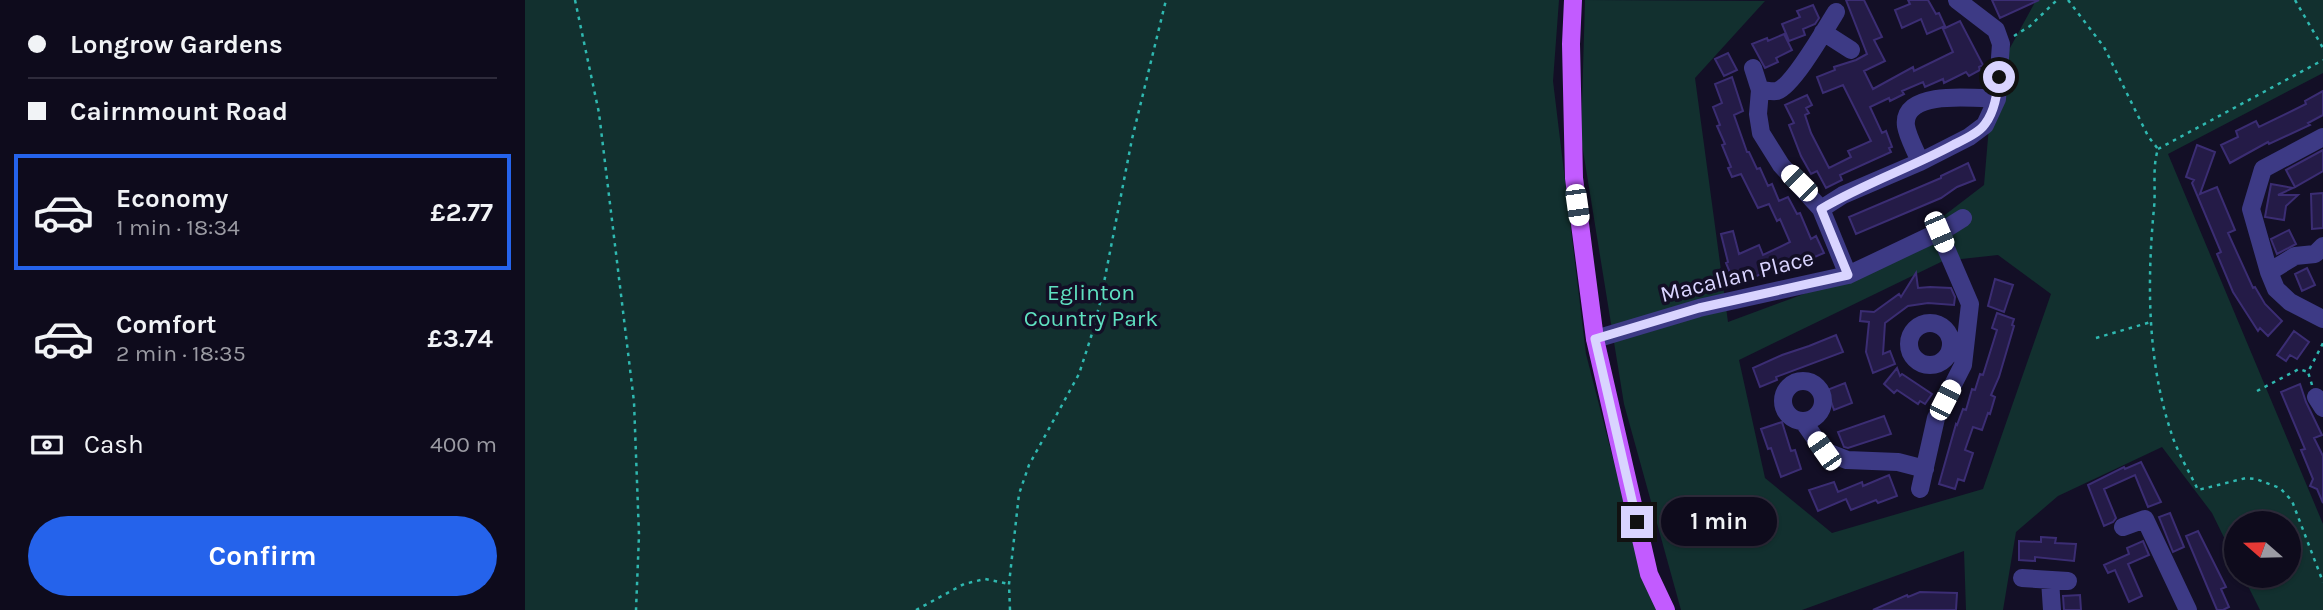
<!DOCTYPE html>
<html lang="en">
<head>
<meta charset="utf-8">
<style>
	body { margin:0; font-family:Karla,sans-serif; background:#1c1929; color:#f1f3f6; height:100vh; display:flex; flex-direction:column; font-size:26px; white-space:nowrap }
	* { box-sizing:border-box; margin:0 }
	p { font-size:23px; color:#9b9ba3 }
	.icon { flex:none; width:38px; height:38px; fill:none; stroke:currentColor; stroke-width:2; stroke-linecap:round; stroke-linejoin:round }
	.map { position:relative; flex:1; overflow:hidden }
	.side { display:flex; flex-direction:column; background:#0e0b1c; width:525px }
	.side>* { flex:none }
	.hud { display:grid; align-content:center; height:154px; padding:0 28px; background:#0e0b1c }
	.needle { width:46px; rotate:290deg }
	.buttons { position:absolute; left:1699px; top:511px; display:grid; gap:14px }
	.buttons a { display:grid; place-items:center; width:77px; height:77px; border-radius:50%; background:#0e0b1c; box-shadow:0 2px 5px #0004,0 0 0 2px #2e2b3b; font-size:35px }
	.end { position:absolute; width:32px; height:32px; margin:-16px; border:9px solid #d9d4ff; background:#111; box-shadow:0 0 0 4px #111 }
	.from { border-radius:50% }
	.bubble { position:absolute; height:49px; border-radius:24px; background:#0e0b1c; box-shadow:0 2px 5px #0004,0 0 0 2px #2e2b3b; font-size:23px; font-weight:700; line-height:49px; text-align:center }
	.car { position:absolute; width:21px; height:42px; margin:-21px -10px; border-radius:9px; box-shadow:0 0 5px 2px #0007; background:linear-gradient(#fff 24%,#345 0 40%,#fff 0 76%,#345 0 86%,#fff 0) }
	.hud b { display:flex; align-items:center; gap:24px; height:66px; font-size:26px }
	.hud b+b { border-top:2px solid #2e2b3b }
	.hud i { width:18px; height:18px; background:#f1f3f6 }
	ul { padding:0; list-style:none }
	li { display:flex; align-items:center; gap:21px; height:116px; margin:0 14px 10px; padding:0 14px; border:4px solid transparent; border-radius:0px }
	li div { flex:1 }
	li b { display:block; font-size:26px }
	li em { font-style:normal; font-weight:700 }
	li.selected { border-color:#2563eb }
	li>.icon { width:63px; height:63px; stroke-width:1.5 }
	.pay { display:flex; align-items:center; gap:18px; height:77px; padding:0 28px; font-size:26px }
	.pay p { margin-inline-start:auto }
	.button { display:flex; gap:14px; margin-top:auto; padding:14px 28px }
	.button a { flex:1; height:80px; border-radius:42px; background:#2563eb; color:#fff; font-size:28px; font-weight:700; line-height:80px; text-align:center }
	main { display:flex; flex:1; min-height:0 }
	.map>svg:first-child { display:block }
	.green { fill:#12302f; fill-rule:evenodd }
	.building { fill:#241b47; stroke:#3b2d73; stroke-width:2 }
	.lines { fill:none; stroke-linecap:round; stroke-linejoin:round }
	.path { stroke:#2fb8b0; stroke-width:2.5; stroke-dasharray:3.5 5; stroke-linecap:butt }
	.minor { stroke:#3d3a85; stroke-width:18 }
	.major { stroke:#c25bff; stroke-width:18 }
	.route { stroke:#d9d4ff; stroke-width:9 }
	.labels { text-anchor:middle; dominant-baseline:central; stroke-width:7; stroke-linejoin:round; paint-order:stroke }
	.street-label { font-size:23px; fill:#d9d4ff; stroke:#130f26 }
	.park-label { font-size:23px; fill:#5fe0c0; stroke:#130f26 }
</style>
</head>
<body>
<main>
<section class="side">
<div class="hud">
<b><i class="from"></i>Longrow Gardens</b>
<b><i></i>Cairnmount Road</b>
</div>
<ul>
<li class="selected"><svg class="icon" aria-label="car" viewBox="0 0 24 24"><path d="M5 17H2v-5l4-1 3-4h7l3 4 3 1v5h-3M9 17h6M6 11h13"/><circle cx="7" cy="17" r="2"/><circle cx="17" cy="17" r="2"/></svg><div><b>Economy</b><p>1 min · 18:34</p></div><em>£2.77</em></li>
<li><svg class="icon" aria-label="car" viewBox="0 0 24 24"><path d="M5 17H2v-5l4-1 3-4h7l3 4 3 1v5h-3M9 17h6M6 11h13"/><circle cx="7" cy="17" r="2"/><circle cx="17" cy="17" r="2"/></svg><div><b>Comfort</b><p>2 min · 18:35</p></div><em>£3.74</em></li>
</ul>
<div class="pay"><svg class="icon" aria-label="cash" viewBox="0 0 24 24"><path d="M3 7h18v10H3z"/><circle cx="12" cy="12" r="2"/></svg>Cash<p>400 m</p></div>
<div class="button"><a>Confirm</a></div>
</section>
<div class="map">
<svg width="1798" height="610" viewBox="0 0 1798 610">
	<rect width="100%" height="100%" fill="#130f26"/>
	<!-- green -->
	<path class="green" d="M 0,0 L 1034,0 L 1028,81 L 1061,354 L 1104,521 L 1133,610 L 0,610 Z
		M 1060,0 L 1240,1 L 1170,78 L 1203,322 L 1352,267 L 1459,185 L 1468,79 L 1509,4 L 1507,0 L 1798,0 L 1798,73 L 1643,154 L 1798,524 L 1798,610 L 1735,610 L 1718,576 L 1764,576 L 1764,523 L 1712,523 L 1711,562 L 1687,513 L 1637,447 L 1533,496 L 1491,532 L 1478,610 L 1441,610 L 1439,551 L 1277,610 L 1156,610 L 1099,404 L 1056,138 ZM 1473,255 L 1526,294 L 1458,489 L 1307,533 L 1240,478 L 1214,360 L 1418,261 Z"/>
	<!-- building -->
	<path class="building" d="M 1321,0 L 1339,0 L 1357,37 L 1349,40 L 1360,61 L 1339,71 L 1348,89 L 1388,67 L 1389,71 L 1428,52 L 1418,29 L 1435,21 L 1458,65 L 1454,67 L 1455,70 L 1444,76 L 1441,72 L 1419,83 L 1418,79 L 1400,87 L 1398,82 L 1377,91 L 1379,94 L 1365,101 L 1364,98 L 1345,107 L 1357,133 L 1361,131 L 1367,147 L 1364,148 L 1366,152 L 1315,175 L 1317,180 L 1301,188 L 1292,171 L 1286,174 L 1276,156 L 1264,125 L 1269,123 L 1260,105 L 1282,95 L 1287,105 L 1281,108 L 1284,113 L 1280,115 L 1286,133 L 1304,168 L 1326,157 L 1323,151 L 1346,141 L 1318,85 L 1298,93 L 1292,77 L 1310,70 L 1309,67 L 1331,60 L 1342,54 Z
		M 1383,0 L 1403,0 L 1411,14 L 1414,13 L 1420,26 L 1402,34 L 1396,19 L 1377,28 L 1370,10 L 1385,4 Z
		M 1467,0 L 1514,0 L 1475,18 Z
		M 1288,5 L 1294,18 L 1290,24 L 1278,29 L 1280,35 L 1264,41 L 1257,24 L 1275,17 L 1272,11 Z
		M 1259,34 L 1267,50 L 1251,58 L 1253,62 L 1240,68 L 1227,44 L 1242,38 L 1243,41 Z
		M 1203,53 L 1212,70 L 1199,76 L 1190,59 Z
		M 1207,77 L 1218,111 L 1209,115 L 1222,152 L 1224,152 L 1232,169 L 1235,168 L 1243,186 L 1247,184 L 1254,201 L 1263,197 L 1272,214 L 1275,213 L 1286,239 L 1291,236 L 1299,253 L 1266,267 L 1264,263 L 1229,277 L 1227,272 L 1208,280 L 1201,263 L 1203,262 L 1196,234 L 1208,231 L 1214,254 L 1234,245 L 1238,255 L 1265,242 L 1255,219 L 1252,221 L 1244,204 L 1233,208 L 1216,174 L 1207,177 L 1203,168 L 1206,167 L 1197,145 L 1200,144 L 1192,126 L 1195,125 L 1188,107 L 1197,103 L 1190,84 Z
		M 1798,91 L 1798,115 L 1783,123 L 1785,125 L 1744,144 L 1743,142 L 1705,163 L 1696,145 L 1713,137 L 1711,131 L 1731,121 L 1734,127 L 1781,104 L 1780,101 Z
		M 1672,145 L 1690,152 L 1675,194 L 1692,187 L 1710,230 L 1703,233 L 1728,288 L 1730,287 L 1740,304 L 1757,321 L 1743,336 L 1735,328 L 1733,331 L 1708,292 L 1692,254 L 1696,252 L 1667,183 L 1669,180 L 1661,177 Z
		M 1798,150 L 1798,171 L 1770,187 L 1761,170 Z
		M 1443,163 L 1450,180 L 1432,187 L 1416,198 L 1331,234 L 1324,217 L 1416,178 L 1416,176 Z
		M 1746,184 L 1768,188 L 1753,195 L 1773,195 L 1761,206 L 1759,220 L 1740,217 Z
		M 1798,193 L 1798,228 L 1787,229 L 1786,194 Z
		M 1764,230 L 1771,244 L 1752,254 L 1746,239 Z
		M 1782,268 L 1790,285 L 1777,291 L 1770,274 Z
		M 1391,273 L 1393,288 L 1405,287 L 1426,288 L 1430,297 L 1429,305 L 1403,303 L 1383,306 L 1360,323 L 1358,354 L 1365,351 L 1370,364 L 1348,373 L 1341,352 L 1344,322 L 1335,321 L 1336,311 L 1349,312 L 1374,294 L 1376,297 Z
		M 1470,279 L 1488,285 L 1479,312 L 1463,306 Z
		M 1472,313 L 1489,319 L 1487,325 L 1489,326 L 1474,377 L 1466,395 L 1470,397 L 1465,414 L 1463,413 L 1457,430 L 1448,427 L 1440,450 L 1448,453 L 1439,481 L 1433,479 L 1430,489 L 1414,484 L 1431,424 L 1432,425 L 1438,409 L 1441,410 L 1447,389 L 1450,390 L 1455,374 L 1458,375 L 1472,330 L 1467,328 Z
		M 1769,331 L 1784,342 L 1772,359 L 1765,355 L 1761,361 L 1752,355 Z
		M 1311,335 L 1318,352 L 1251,377 L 1252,380 L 1235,387 L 1228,368 L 1257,355 L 1284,346 Z
		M 1372,368 L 1375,376 L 1377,374 L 1407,394 L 1400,404 L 1395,401 L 1393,404 L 1372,390 L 1369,393 L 1359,384 Z
		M 1320,383 L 1327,403 L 1309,410 L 1302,390 Z
		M 1775,384 L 1781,402 L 1797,435 L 1789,438 L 1798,456 L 1798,503 L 1792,489 L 1785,486 L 1788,479 L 1776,450 L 1780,449 L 1756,392 Z
		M 1359,416 L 1366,434 L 1323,448 L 1319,447 L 1313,432 Z
		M 1257,422 L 1266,451 L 1270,450 L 1276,469 L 1256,477 L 1246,448 L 1243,449 L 1236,429 Z
		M 1616,462 L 1636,502 L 1623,507 L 1610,475 L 1579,489 L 1591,518 L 1588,522 L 1579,526 L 1563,485 L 1599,467 L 1600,469 Z
		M 1364,475 L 1372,496 L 1353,503 L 1351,500 L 1326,510 L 1321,499 L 1293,511 L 1284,490 L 1309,482 L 1313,492 L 1337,482 L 1338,486 Z
		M 1645,513 L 1659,547 L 1648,552 L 1634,517 Z
		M 1673,531 L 1701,587 L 1696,589 L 1704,607 L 1698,610 L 1692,610 L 1661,536 Z
		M 1516,537 L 1531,538 L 1530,543 L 1551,544 L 1549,561 L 1510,557 L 1510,561 L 1494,560 L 1494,541 L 1516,542 Z
		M 1618,541 L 1624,555 L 1603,564 L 1617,596 L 1604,602 L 1590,570 L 1583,573 L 1579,565 L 1604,554 L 1602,548 Z
		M 1395,592 L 1432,593 L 1431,610 L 1348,610 L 1382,595 L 1383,597 Z
		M 1555,595 L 1556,610 L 1539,610 L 1538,596 Z"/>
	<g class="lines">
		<!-- path -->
		<path class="path" d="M 50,0 L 74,113 L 109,402 L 114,535 L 111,610
			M 1543,0 L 1579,47 L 1623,136 L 1633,149 C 1627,168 1631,188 1629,208 C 1622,281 1622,360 1646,432 C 1652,452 1664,471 1673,490 L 1721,478 L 1731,479 L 1755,488 L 1767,501 L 1798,582
			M 1770,0 L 1798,48
			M 1489,36 L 1505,26 L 1532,0
			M 1633,149 L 1798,60
			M 1571,338 L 1626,322
			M 1787,385 L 1783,372 L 1798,343
			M 1732,391 L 1774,369 L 1783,372
			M 391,610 L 439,584 L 460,579 L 484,584
			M 485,610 L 484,584 L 494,494 L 504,465 L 554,374 L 566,337 L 575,303 L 607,139 L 641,0"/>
		<!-- minor -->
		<path class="minor" d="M 1298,32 L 1326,50
			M 1228,68 L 1235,90 L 1233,114 L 1236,133 L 1256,165 L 1296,209 L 1323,275
			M 1235,90 C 1240,90 1247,92 1252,91 C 1268,86 1301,28 1311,12
			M 1798,137 L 1738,169 L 1726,209 L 1744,272 L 1751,289 L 1765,302 L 1798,319
			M 1395,162 C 1391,151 1383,138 1381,126 C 1376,89 1450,98 1472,99
			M 1296,209 L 1318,195 L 1395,162 L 1444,137 L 1460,125 L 1472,99 L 1476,44 L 1471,30 L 1432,0
			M 1744,272 L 1770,256 L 1790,254 L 1798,246
			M1384 344a21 21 0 1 1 42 0a21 21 0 1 1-42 0Z
			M 1070,339 L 1174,308 L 1323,275 L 1422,228 L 1438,218
			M1258 401a20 20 0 1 1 40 0a20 20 0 1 1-40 0Z
			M 1791,397 L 1798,408
			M 1278,421 L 1299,451 L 1322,460 L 1373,462 L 1400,469
			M 1395,489 L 1411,418 L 1438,365 L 1445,304 L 1414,232
			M 1598,527 L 1620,519 L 1663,610
			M 1497,578 L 1543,581
			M 1525,580 L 1527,610"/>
		<!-- major -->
		<path class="major" d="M 1048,0 L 1046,44 L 1049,178 L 1070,339 L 1124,574 L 1141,610"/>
	</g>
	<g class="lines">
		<!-- route -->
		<path class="route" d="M 1112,522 L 1070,339 L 1174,308 L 1323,275 L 1296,209 C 1338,184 1385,168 1428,145 C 1438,140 1454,133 1460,124 C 1470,111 1472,93 1474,77"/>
	</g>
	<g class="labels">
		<!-- street labels -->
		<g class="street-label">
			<text transform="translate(1212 276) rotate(-14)">Macallan Place</text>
		</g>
		<!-- park labels -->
		<g class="park-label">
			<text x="566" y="292">Eglinton<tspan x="566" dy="26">Country Park</tspan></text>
		</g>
	</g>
</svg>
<div class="buttons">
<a><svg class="needle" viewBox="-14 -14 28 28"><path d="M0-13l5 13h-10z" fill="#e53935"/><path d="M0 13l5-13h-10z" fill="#9b9ba3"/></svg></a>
</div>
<i class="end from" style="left:1474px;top:77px"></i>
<i class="end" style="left:1112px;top:522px"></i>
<div class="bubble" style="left:1136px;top:497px;width:116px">1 min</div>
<i class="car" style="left:1274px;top:183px;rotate:315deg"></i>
<i class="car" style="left:1052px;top:205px;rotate:172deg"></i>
<i class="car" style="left:1414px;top:232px;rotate:157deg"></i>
<i class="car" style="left:1420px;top:400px;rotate:27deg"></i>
<i class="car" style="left:1299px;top:451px;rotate:325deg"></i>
</div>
</main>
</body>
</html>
